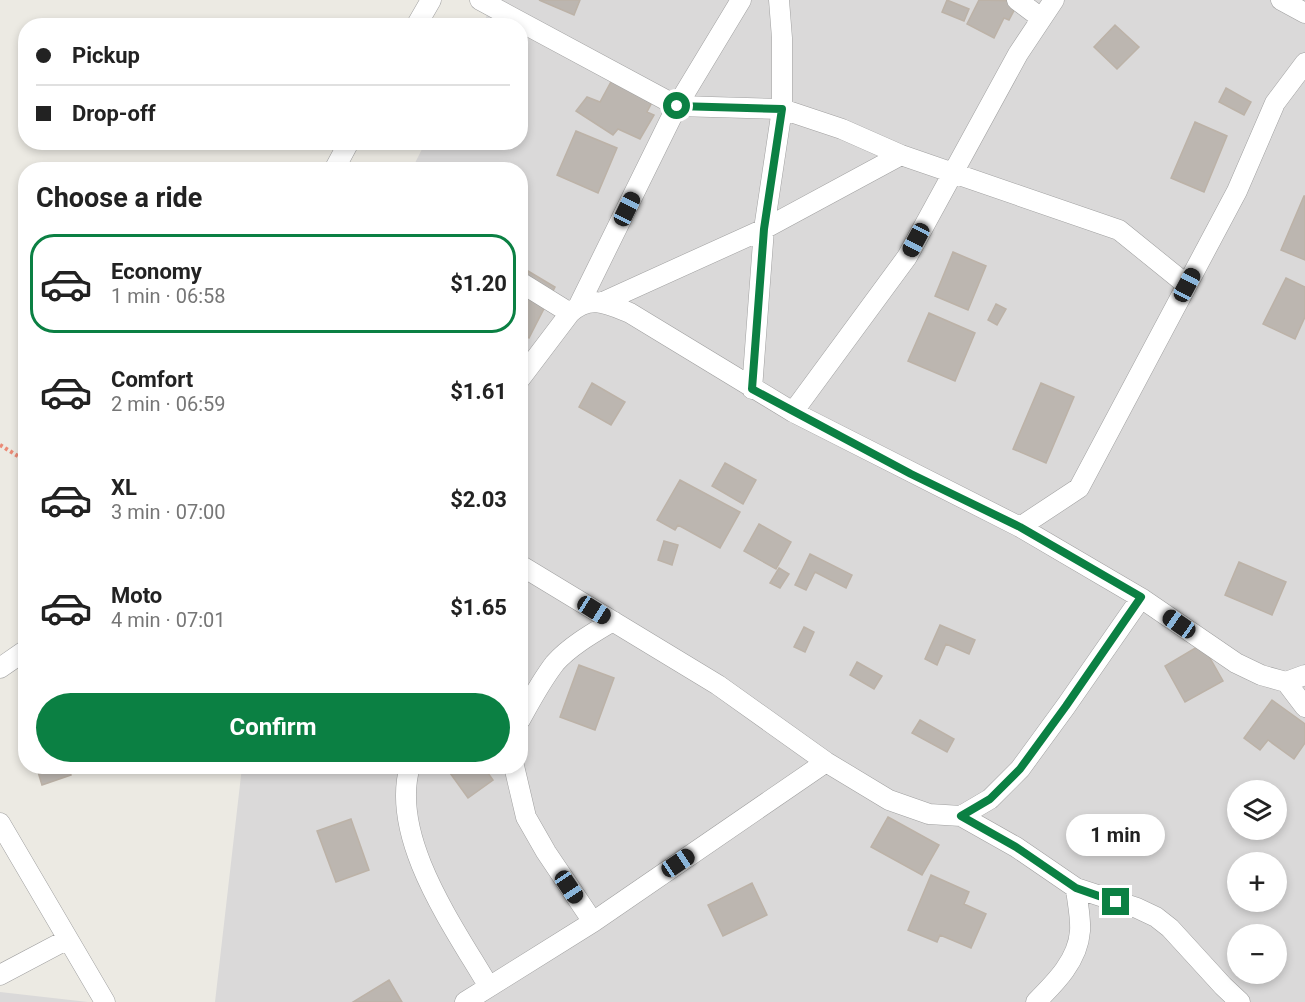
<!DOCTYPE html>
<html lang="en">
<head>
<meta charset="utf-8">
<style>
	body { margin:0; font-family:Roboto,sans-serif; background:#f6f6f6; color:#222; height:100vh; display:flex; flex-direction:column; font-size:22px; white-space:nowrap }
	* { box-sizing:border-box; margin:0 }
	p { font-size:20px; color:#767676 }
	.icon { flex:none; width:33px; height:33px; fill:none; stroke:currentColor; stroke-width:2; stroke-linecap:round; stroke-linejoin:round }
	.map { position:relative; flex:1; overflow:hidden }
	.side { position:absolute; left:18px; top:162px; width:510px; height:612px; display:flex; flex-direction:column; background:#fff; border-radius:24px; box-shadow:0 3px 9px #0003 }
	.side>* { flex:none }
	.guide { position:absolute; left:18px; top:18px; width:510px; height:132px; border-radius:24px; box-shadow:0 3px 9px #0003; display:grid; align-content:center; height:132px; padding:0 18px; background:#fff }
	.fabs { position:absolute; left:1227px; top:780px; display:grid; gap:12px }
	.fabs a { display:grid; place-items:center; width:60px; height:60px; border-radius:50%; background:#fff; box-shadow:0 3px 9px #0003; font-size:30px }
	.end { position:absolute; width:27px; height:27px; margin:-14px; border:8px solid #0b8043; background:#fff; box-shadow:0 0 0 3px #fff }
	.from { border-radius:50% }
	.bubble { position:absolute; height:42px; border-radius:21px; background:#fff; box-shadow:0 3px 9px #0003; font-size:20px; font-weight:700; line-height:42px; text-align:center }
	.car { position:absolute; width:18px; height:36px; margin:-18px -9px; border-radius:8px; box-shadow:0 0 4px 2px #0007; background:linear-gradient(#222 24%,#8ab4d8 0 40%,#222 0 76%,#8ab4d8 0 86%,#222 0) }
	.guide b { display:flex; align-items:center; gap:21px; height:57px; font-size:22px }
	.guide b+b { border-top:2px solid #e0e0e0 }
	.guide i { width:15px; height:15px; background:#222 }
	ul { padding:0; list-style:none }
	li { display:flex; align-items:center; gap:18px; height:99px; margin:0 12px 9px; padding:0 6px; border:3px solid transparent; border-radius:24px }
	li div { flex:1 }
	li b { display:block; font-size:22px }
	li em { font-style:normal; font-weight:700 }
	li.on { border-color:#0b8043 }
	li>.icon { width:54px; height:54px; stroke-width:1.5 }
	h2 { padding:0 18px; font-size:27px; line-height:72px }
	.primary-button { display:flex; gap:12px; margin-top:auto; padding:12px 18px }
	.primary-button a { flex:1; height:69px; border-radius:36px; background:#0b8043; color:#fff; font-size:24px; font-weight:700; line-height:69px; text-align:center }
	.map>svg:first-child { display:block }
	.residential { fill:#dad9d9; fill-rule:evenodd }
	.building { fill:#bcb6b0; stroke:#bcb2a7; stroke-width:1.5 }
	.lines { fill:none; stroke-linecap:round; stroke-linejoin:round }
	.minor-casing { stroke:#a0a0a0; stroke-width:21 }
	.path { stroke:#ea8a76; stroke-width:4; stroke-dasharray:3 3; stroke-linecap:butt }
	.minor { stroke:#fff; stroke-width:20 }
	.route { stroke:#0b8043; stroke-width:8 }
</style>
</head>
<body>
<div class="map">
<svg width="1305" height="1002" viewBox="0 0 1305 1002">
	<rect width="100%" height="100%" fill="#eceae3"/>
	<!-- residential -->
	<path class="residential" d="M 495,0 L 1305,0 L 1305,1002 L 215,1002 L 242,767 L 520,766 L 520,170 L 412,169 L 425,143 L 520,142 L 520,26 L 482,25 ZM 1238,790 L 1276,790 L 1276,830 L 1238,830 ZM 1238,862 L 1276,862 L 1276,902 L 1238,902 ZM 1238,934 L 1276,934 L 1276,974 L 1238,974 Z
		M 0,992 L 88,1002 L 0,1002 Z"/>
	<!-- building -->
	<path class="building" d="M 539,0 L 580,0 L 574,15 Z
		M 947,0 L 969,9 L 964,21 L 942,12 Z
		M 979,0 L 1019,1 L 1009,20 L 1004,18 L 994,38 L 967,24 Z
		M 1115,25 L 1139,47 L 1117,69 L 1094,47 Z
		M 619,67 L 660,87 L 647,112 L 654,115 L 640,139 L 618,129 L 613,135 L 576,111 L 587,97 L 600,102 Z
		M 1226,88 L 1251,102 L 1244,115 L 1219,102 Z
		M 1195,122 L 1227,136 L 1204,192 L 1171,178 Z
		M 576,131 L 617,148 L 598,193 L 557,175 Z
		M 1304,196 L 1305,196 L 1305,260 L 1281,250 Z
		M 953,252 L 986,266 L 968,310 L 935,296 Z
		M 528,271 L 555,287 L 529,338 L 520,333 L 520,283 Z
		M 1286,278 L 1305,287 L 1305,317 L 1295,339 L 1263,324 Z
		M 996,304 L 1006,309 L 997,325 L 988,320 Z
		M 929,313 L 975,333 L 955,381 L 908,361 Z
		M 592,383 L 625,402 L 611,425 L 579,407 Z
		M 1041,383 L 1074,397 L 1046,463 L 1013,449 Z
		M 725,463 L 756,480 L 743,504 L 712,486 Z
		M 680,480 L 740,512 L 720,548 L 678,525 L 675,530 L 657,520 Z
		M 759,524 L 791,542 L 776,569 L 744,551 Z
		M 664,541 L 678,545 L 672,565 L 658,560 Z
		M 810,554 L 852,575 L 846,588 L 815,572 L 806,590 L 795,585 Z
		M 1239,562 L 1286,582 L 1272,615 L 1225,595 Z
		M 779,568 L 789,574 L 780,588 L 770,583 Z
		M 940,625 L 975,640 L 969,654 L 946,644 L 937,665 L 925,659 Z
		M 804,627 L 814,632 L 805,652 L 794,647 Z
		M 1202,644 L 1223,681 L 1185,702 L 1165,666 Z
		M 857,662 L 882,676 L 874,689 L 850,675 Z
		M 579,665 L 614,678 L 595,730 L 560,717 Z
		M 1272,700 L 1305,724 L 1305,743 L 1294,759 L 1268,740 L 1260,750 L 1244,738 Z
		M 920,720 L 954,739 L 947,752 L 912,733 Z
		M 56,766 L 68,766 L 71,775 L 42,785 L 38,772 Z
		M 445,766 L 483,766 L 493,780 L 468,798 Z
		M 888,817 L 939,845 L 922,875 L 871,847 Z
		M 351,819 L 369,870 L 336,882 L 317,831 Z
		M 931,875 L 969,892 L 964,904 L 986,914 L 971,948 L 940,935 L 937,942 L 908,930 Z
		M 752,883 L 767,915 L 723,936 L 708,905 Z
		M 389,980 L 402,1002 L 353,1002 Z"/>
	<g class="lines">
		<!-- minor casing -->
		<g class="minor-casing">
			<path id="minor" d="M 480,0 L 677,106 L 782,109 L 842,129 L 901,155 L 1119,230 L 1187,285
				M 1017,0 L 1041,18
				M 1281,0 L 1305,13
				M 416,26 L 431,0
				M 334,170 L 349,142
				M 520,282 L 570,313
				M 603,302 L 764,229 L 901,155
				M 579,305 L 677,106 L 741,0
				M 520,379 L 570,313 C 590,294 608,304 630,313 L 793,412 L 1020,527 L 1141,598 L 1236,663 L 1261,675 L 1286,682 L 1305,675
				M 752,389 L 764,229 L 782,109 L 782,38 L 779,0
				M 793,412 L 907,257 L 1018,54 L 1054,0
				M 1020,527 L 1079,488 L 1237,191 L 1275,103 L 1305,63
				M 520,565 L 718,685 L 826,762 L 889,800 L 929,814 L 961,816 L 990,799 L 1020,769 L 1066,706 L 1141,598
				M 0,668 L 26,650
				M 1286,682 L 1305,707
				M 520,720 C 531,700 541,681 555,663 C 570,646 593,633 613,621
				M 410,766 C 389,838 454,927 489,987
				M 514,766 L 526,817 L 546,852 L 593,922
				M 961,816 L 1016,847 L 1076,888 L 1137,908 L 1156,917 L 1170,928 L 1223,986 L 1240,1002
				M 0,823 L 105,1002
				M 0,975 L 68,939
				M 465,1002 L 593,922 L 826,762
				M 1036,1002 C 1056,982 1078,960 1080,931 C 1081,917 1077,901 1076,888"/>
		</g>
		<!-- path -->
		<path class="path" d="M 0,445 L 26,461"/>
		<!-- minor -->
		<use href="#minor" class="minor"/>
	</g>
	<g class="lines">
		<!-- route -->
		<path class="route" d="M 677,106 L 782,109 L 764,229 L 752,389 L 911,474 L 1020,527 L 1141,597 L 1066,706 L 1020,769 L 990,799 L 961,816 L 1016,847 L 1076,888 L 1116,902"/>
	</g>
</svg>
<div class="fabs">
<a><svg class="icon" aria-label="layers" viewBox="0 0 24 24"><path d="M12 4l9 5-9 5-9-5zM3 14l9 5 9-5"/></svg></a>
<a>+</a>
<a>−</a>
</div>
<i class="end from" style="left:677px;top:106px"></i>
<i class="end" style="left:1116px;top:902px"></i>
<div class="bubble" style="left:1066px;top:814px;width:99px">1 min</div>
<i class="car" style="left:627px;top:209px;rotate:26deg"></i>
<i class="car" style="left:916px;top:240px;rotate:208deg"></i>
<i class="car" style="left:1187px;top:285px;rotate:28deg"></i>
<i class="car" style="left:594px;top:610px;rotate:122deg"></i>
<i class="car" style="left:1179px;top:624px;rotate:305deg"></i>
<i class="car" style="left:678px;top:863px;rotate:56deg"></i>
<i class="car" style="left:569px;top:887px;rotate:146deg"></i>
<div class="guide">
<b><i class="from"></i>Pickup</b>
<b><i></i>Drop-off</b>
</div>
<section class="side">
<h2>Choose a ride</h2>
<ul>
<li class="on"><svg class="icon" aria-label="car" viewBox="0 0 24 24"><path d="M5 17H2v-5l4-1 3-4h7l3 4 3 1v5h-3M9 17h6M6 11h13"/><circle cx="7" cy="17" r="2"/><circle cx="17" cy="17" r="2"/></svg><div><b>Economy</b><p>1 min · 06:58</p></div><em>$1.20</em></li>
<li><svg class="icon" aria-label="car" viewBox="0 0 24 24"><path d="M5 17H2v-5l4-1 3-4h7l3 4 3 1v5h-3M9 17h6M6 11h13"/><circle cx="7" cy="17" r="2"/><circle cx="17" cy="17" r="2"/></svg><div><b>Comfort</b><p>2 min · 06:59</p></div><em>$1.61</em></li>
<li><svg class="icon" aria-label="car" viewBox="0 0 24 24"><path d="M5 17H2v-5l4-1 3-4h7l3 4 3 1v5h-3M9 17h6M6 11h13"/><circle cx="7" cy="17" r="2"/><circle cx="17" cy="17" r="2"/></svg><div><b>XL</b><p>3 min · 07:00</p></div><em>$2.03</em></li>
<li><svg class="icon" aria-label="car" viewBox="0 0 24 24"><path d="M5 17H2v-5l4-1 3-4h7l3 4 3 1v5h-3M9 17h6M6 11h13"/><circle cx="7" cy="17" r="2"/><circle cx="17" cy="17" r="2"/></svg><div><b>Moto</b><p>4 min · 07:01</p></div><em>$1.65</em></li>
</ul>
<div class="primary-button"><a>Confirm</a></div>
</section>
</div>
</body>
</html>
